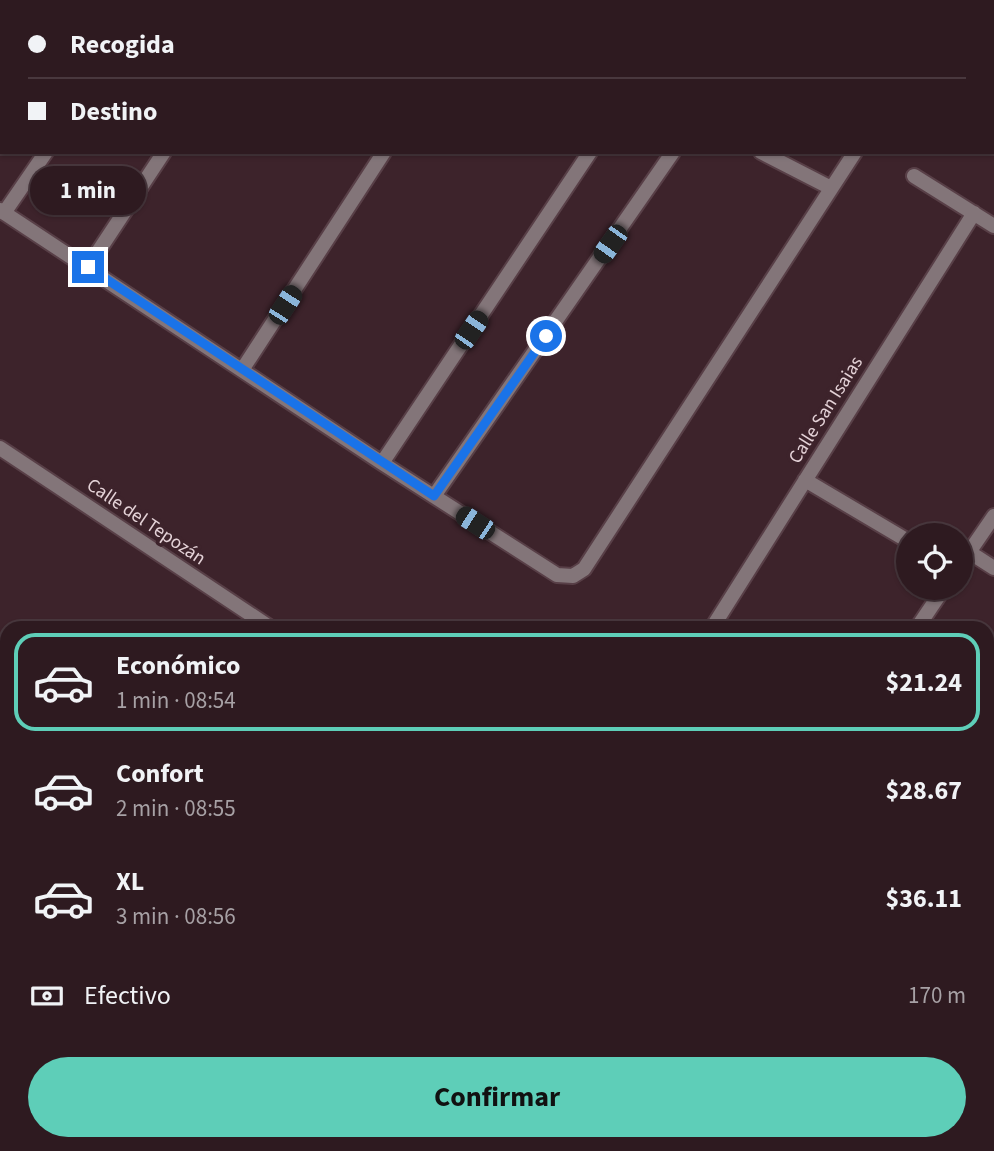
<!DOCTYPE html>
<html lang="es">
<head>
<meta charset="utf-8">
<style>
	body { margin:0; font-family:"Source Sans 3",sans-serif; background:#362329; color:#f1f3f6; height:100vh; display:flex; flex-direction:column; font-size:26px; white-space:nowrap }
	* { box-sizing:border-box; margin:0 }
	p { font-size:23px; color:#a7a1a5 }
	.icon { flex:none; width:38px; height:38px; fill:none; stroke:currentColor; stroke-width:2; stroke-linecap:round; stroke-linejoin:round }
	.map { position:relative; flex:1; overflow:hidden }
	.side { position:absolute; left:0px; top:621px; width:994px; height:530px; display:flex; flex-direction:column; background:#2e1a20; border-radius:21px 21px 0 0; box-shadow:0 2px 5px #0004,0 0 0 2px #49383e }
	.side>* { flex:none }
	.top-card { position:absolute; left:0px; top:0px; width:994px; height:154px; box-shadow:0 2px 5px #0004,0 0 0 2px #49383e; display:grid; align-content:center; height:154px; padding:0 28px; background:#2e1a20 }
	.controls { position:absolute; left:896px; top:523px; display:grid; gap:14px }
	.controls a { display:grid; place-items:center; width:77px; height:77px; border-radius:50%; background:#2e1a20; box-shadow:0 2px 5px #0004,0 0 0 2px #49383e; font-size:35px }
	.end { position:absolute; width:32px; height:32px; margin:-16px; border:9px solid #1a73e8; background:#fff; box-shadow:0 0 0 4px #fff }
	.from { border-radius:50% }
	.bubble { position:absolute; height:49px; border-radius:24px; background:#2e1a20; box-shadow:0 2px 5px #0004,0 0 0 2px #49383e; font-size:23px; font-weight:700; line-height:49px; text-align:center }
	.car { position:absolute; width:21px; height:42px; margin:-21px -10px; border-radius:9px; box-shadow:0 0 5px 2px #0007; background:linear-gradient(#222 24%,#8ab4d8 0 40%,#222 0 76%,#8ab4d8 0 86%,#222 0) }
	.top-card b { display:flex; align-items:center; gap:24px; height:66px; font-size:26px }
	.top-card b+b { border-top:2px solid #49383e }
	.top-card i { width:18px; height:18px; background:#f1f3f6 }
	ul { padding:12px 0 0; list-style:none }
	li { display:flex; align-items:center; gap:21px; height:98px; margin:0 14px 10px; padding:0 14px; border:4px solid transparent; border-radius:21px }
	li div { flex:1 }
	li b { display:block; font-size:26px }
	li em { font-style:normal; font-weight:700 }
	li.on { border-color:#5eceb8 }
	li>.icon { width:63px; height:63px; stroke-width:1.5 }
	.pay { display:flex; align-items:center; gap:18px; height:77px; padding:0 28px; font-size:26px }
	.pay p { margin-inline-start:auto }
	.action { display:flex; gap:14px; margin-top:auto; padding:14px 28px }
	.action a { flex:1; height:80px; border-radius:42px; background:#5eceb8; color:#111; font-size:28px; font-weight:700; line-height:80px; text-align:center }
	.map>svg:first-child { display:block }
	.green { fill:#7e3b54 }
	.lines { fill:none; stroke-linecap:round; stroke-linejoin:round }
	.street-casing { stroke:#583f47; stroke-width:18 }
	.secondary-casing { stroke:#583f47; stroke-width:18 }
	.street { stroke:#837579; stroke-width:14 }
	.secondary { stroke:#b59ea5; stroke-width:14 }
	.route { stroke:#1a73e8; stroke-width:9 }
	.labels { text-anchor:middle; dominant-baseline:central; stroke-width:7; stroke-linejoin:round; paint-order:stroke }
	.street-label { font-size:19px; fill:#e4d2d7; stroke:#3d232b }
</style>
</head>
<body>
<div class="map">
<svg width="994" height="1151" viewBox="0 0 994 1151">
	<rect width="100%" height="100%" fill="#3d232b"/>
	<!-- green -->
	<path class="green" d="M 0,870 L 7,874 L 7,1144 L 15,1145 L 11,1151 L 0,1151 Z
		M 994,1076 L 994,1151 L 944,1151 L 948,1145 L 987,1144 L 987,1086 Z"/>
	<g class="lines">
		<!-- street casing -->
		<g class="street-casing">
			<path id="street" d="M 513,0 L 515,2
				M 149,2 L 150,0
				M 264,2 L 265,0
				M 482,2 L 483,0
				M 691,2 L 693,0
				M 773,2 L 774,0
				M 954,2 L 955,0
				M 992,70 L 994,71
				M 761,152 L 831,188
				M 914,176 L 994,226
				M 0,210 L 382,463 L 557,575 L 573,576 L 584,569 L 855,152
				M 4,213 L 46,152
				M 88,267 L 164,152
				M 242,370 L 384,152
				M 0,448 L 271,628
				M 382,463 L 590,152
				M 805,480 L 908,541
				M 434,496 L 673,152
				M 969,552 L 994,568
				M 961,564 L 994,516
				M 712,628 L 974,213
				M 917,628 L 944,588
				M 0,648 L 7,653
				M 0,853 L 7,858
				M 987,1066 L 994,1056
				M 406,1144 L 411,1151
				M 846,1144 L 855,1151
				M 26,1151 L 30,1144
				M 233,1151 L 237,1144
				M 932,1151 L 936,1144"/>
		</g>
		<!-- secondary casing -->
		<g class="secondary-casing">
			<path id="secondary" d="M 987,813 L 994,802
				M 766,1151 L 770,1144"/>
		</g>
		<!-- street -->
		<use href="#street" class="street"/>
		<!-- secondary -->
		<use href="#secondary" class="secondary"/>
	</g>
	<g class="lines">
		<!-- route -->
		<path class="route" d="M 88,267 L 434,496 L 546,336"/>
	</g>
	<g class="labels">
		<!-- street labels -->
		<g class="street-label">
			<text transform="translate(826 410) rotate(-58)">Calle San Isaias</text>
			<text transform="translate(146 522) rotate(34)">Calle del Tepozán</text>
		</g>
	</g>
</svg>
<div class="controls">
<a><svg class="icon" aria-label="locate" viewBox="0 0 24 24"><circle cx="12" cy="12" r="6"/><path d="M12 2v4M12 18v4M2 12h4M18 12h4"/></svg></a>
</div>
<i class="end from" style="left:546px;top:336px"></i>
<i class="end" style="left:88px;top:267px"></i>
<div class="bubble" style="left:30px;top:166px;width:116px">1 min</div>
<i class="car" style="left:610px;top:244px;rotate:215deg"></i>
<i class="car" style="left:285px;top:305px;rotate:33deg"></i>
<i class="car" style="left:471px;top:330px;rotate:34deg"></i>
<i class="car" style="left:475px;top:523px;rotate:303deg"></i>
<div class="top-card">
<b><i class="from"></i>Recogida</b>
<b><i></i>Destino</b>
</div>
<section class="side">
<ul>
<li class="on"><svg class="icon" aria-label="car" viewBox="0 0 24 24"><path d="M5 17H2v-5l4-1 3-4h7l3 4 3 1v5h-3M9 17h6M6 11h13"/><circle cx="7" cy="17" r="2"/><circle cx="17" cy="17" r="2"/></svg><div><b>Económico</b><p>1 min · 08:54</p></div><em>$21.24</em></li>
<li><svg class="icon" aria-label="car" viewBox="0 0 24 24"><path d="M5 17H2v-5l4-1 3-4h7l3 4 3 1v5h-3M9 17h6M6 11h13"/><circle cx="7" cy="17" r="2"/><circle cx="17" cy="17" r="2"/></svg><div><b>Confort</b><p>2 min · 08:55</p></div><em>$28.67</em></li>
<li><svg class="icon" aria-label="car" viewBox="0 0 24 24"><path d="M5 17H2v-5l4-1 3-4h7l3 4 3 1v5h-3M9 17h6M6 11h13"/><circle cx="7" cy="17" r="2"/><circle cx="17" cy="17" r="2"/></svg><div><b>XL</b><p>3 min · 08:56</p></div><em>$36.11</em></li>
</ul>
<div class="pay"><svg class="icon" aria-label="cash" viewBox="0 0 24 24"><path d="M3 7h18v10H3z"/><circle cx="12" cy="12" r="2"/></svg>Efectivo<p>170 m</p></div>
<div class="action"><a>Confirmar</a></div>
</section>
</div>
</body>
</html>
